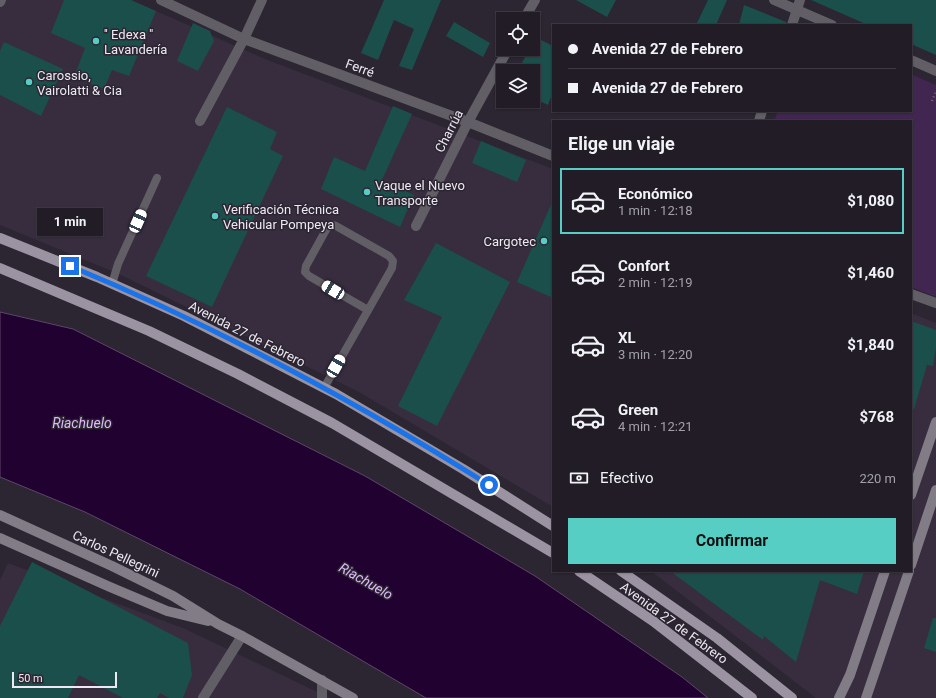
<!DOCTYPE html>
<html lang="es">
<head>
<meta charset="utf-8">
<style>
	body { margin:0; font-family:Roboto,sans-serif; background:#2d2932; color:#f1f3f6; height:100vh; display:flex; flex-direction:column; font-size:15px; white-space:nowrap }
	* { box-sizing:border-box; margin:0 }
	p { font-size:13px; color:#a2a1a7 }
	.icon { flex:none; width:22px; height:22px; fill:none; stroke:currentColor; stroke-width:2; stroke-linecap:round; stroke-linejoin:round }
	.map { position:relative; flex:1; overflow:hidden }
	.details { position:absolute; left:552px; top:120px; width:360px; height:452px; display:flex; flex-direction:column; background:#211c26; border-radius:0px; box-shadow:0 1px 3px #0004,0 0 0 1px #3e3a43 }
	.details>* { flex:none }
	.banner { position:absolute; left:552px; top:24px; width:360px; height:88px; border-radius:0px; box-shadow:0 1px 3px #0004,0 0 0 1px #3e3a43; display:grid; align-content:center; height:88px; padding:0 16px; background:#211c26 }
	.tools { position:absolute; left:496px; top:12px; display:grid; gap:8px }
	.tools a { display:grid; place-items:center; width:44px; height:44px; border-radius:0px; background:#211c26; box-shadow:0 1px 3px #0004,0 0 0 1px #3e3a43; font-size:20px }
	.scale { position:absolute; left:12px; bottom:10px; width:105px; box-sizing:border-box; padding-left:4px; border:2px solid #ede8f1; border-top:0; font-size:11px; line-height:14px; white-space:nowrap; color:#ede8f1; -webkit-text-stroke:3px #2c2532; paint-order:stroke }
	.end { position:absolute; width:18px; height:18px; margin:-9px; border:5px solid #1a73e8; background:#fff; box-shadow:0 0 0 2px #fff }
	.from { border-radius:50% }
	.bubble { position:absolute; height:28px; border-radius:0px; background:#211c26; box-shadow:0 1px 3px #0004,0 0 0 1px #3e3a43; font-size:13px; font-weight:700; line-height:28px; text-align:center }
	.car { position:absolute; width:12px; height:24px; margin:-12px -6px; border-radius:5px; box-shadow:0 0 3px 1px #0007; background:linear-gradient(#fff 24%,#345 0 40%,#fff 0 76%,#345 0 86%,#fff 0) }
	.banner b { display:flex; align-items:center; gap:14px; height:38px; font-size:15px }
	.banner b+b { border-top:1px solid #3e3a43 }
	.banner i { width:10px; height:10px; background:#f1f3f6 }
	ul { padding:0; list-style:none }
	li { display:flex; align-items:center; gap:12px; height:66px; margin:0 8px 6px; padding:0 8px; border:2px solid transparent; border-radius:0px }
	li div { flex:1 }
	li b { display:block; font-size:15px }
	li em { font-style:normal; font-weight:700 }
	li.current { border-color:#56cec4 }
	li>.icon { width:36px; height:36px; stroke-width:1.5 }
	h2 { padding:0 16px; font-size:18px; line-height:48px }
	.pay { display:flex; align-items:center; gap:10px; height:44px; padding:0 16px; font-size:15px }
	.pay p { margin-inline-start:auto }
	.action { display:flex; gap:8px; margin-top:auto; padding:8px 16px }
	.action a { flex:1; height:46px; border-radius:0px; background:#56cec4; color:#111; font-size:16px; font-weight:700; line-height:46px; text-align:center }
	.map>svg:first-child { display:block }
	.built { fill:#372d3f }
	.green { fill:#402650 }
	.water { fill:#200130; stroke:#5e466a }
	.building { fill:#1b4f4b }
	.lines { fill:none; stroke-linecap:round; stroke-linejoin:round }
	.path { stroke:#726b77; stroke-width:2.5; stroke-dasharray:1 3; stroke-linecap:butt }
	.lane { stroke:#625e65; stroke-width:8 }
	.street { stroke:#625e65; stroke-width:10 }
	.secondary { stroke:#827c87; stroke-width:10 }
	.primary { stroke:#9b93a1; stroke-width:10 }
	.route { stroke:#1a73e8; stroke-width:5 }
	.poi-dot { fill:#56cec4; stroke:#2c2532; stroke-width:1.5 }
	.labels { text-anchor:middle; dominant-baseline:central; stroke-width:3; stroke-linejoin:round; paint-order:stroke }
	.poi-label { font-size:13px; fill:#ede8f1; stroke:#2c2532; text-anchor:start }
	.street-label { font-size:13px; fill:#ede8f1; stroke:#2c2532 }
	.water-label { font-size:14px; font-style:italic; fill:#deb8f8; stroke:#2c2532 }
</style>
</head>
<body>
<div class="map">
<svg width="936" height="698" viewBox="0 0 936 698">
	<rect width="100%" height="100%" fill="#2c2532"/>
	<!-- built -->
	<path class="built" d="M 0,0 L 131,0 L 265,59 L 553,169 L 553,507 L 359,392 L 119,274 L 0,225 Z
		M 911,313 L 936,323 L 936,698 L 816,698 L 651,571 L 911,571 Z
		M 8,563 L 183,628 L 330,698 L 0,698 L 0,580 Z"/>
	<!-- green -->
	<path class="green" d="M 911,74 L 936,85 L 936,297 L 911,287 L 911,121 L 774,121 L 778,111 L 911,111 Z"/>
	<!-- water -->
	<path class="water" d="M 0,312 L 73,329 L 365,476 L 535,576 L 682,677 L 708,698 L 426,698 L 240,589 L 85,512 L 0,477 Z"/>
	<!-- building -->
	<path class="building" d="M 64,0 L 131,0 L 156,11 L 129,76 L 112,70 L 104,89 L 74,77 L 85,48 L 51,33 Z
		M 384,0 L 441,0 L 412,70 L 399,66 L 414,29 L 394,20 L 378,60 L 361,53 Z
		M 576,0 L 616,0 L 607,17 Z
		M 708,0 L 727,0 L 716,25 L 696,25 Z
		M 811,0 L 936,0 L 936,55 L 911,44 L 911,25 L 868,25 Z
		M 744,5 L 786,22 L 786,25 L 739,25 Z
		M 454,22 L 490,43 L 483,57 L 446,36 Z
		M 193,23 L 210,31 L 214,41 L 198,71 L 177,61 Z
		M 534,39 L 539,39 L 553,46 L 553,92 L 548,105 L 533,98 L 533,71 L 518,71 L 529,49 L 533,49 Z
		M 4,42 L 63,69 L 41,116 L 0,95 L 0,51 Z
		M 393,106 L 412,114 L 382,180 L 414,195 L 400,227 L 321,189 L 334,157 L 365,171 Z
		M 227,107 L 277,132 L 270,149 L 283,156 L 212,307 L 146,276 Z
		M 481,141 L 526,160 L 517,182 L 472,163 Z
		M 553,200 L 553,298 L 517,282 Z
		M 436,243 L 510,282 L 437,426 L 398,406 L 442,317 L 404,300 Z
		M 911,321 L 936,330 L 936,348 L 933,366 L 927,365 L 914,409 L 911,408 Z
		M 32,562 L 188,643 L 192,675 L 183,698 L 169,698 L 160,693 L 157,698 L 123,698 L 79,675 L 68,698 L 0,698 L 0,626 Z
		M 670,571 L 864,571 L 857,594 L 820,580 L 796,662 L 764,636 L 763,640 Z
		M 933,618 L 936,618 L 936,652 L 924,648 Z"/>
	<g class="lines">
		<!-- path -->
		<path class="path" d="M 932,101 L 936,91"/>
		<!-- lane -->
		<path class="lane" d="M 112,284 L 118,264 L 157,178
			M 324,388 L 392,268 L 393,261 L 389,256 L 336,226 L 332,225 L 327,228 L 306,266 L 305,272 L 309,276 L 368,310"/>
		<!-- street -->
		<path class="street" d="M 161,0 L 244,39 L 468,122 L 553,156
			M 774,0 L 832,25
			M 0,2 L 1,0
			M 524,19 L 535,0
			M 792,25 L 800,0
			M 911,60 L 936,71
			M 200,121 L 244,39 L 262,0
			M 759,121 L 762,111
			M 416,226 L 468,122 L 508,49
			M 911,294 L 936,303
			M 203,698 L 242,636
			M 322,698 L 322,680"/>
		<!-- secondary -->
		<path class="secondary" d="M 911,495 L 936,422
			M 0,515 L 112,566 L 173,596 L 218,624 L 242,636 L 353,698
			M 0,538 L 110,587 L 167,611 L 208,621
			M 911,565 L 936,490
			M 839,698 L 850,675 L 885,571
			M 866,698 L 909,571"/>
		<!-- primary -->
		<path class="primary" d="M 0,238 L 97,277 L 184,316 L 336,394 L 463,469 L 553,526
			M 0,268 L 149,331 L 238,374 L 332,423 L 553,553
			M 579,571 L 653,621 L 752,698
			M 621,571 L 717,638 L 792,698"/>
	</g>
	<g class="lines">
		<!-- route -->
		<path class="route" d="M 70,266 C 215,326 355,401 489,485"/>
	</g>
	<!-- markers -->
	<g class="poi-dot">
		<circle cx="96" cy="41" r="4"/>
		<circle cx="29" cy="82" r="4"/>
		<circle cx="367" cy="192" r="4"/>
		<circle cx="215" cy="216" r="4"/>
		<circle cx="544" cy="241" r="4"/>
	</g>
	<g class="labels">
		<!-- poi labels -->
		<g class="poi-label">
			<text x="104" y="34">'' Edexa ''<tspan x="104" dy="15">Lavandería</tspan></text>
			<text x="37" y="75">Carossio,<tspan x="37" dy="15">Vairolatti &amp; Cia</tspan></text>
			<text x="375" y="185">Vaque el Nuevo<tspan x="375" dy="15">Transporte</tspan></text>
			<text x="223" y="209">Verificación Técnica<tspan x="223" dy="15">Vehicular Pompeya</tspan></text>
			<text x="536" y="241" text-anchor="end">Cargotec</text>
		</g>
		<!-- street labels -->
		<g class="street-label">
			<text transform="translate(360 68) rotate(20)">Ferré</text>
			<text transform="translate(449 131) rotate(-63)">Charrúa</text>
			<text transform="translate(247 334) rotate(27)">Avenida 27 de Febrero</text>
			<text transform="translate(116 554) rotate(25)">Carlos Pellegrini</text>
			<text transform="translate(674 623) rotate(36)">Avenida 27 de Febrero</text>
		</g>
		<!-- water labels -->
		<g class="water-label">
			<text x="82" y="423">Riachuelo</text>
			<text transform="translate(366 581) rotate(30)">Riachuelo</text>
		</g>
	</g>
</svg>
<div class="tools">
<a><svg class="icon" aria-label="locate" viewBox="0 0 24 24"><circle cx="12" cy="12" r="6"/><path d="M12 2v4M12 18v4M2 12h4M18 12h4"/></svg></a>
<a><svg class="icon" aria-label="layers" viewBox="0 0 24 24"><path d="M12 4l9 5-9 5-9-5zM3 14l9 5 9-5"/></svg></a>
</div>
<div class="scale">50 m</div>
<i class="end from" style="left:489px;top:485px"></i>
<i class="end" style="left:70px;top:266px"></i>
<div class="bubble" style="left:37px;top:208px;width:66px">1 min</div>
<i class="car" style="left:138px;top:221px;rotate:24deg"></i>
<i class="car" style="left:333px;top:290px;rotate:301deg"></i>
<i class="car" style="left:336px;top:366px;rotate:30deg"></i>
<div class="banner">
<b><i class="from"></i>Avenida 27 de Febrero</b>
<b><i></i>Avenida 27 de Febrero</b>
</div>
<section class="details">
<h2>Elige un viaje</h2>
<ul>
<li class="current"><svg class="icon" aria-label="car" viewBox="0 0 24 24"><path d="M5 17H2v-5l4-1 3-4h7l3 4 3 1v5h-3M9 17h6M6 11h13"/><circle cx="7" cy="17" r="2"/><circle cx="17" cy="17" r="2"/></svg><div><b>Económico</b><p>1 min · 12:18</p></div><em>$1,080</em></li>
<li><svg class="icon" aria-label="car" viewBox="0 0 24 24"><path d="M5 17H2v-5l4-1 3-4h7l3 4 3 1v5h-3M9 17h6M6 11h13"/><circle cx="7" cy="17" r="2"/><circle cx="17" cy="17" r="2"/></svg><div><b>Confort</b><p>2 min · 12:19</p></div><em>$1,460</em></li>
<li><svg class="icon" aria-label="car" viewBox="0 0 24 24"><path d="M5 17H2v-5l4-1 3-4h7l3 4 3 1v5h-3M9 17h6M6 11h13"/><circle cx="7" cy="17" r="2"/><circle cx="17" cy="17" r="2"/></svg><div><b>XL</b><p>3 min · 12:20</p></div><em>$1,840</em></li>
<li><svg class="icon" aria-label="car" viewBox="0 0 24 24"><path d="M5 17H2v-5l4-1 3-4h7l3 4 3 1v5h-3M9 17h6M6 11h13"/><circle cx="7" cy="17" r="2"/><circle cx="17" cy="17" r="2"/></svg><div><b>Green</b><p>4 min · 12:21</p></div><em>$768</em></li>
</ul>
<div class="pay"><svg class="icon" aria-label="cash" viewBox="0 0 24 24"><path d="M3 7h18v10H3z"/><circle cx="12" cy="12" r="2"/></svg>Efectivo<p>220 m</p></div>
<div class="action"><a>Confirmar</a></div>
</section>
</div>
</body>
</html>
